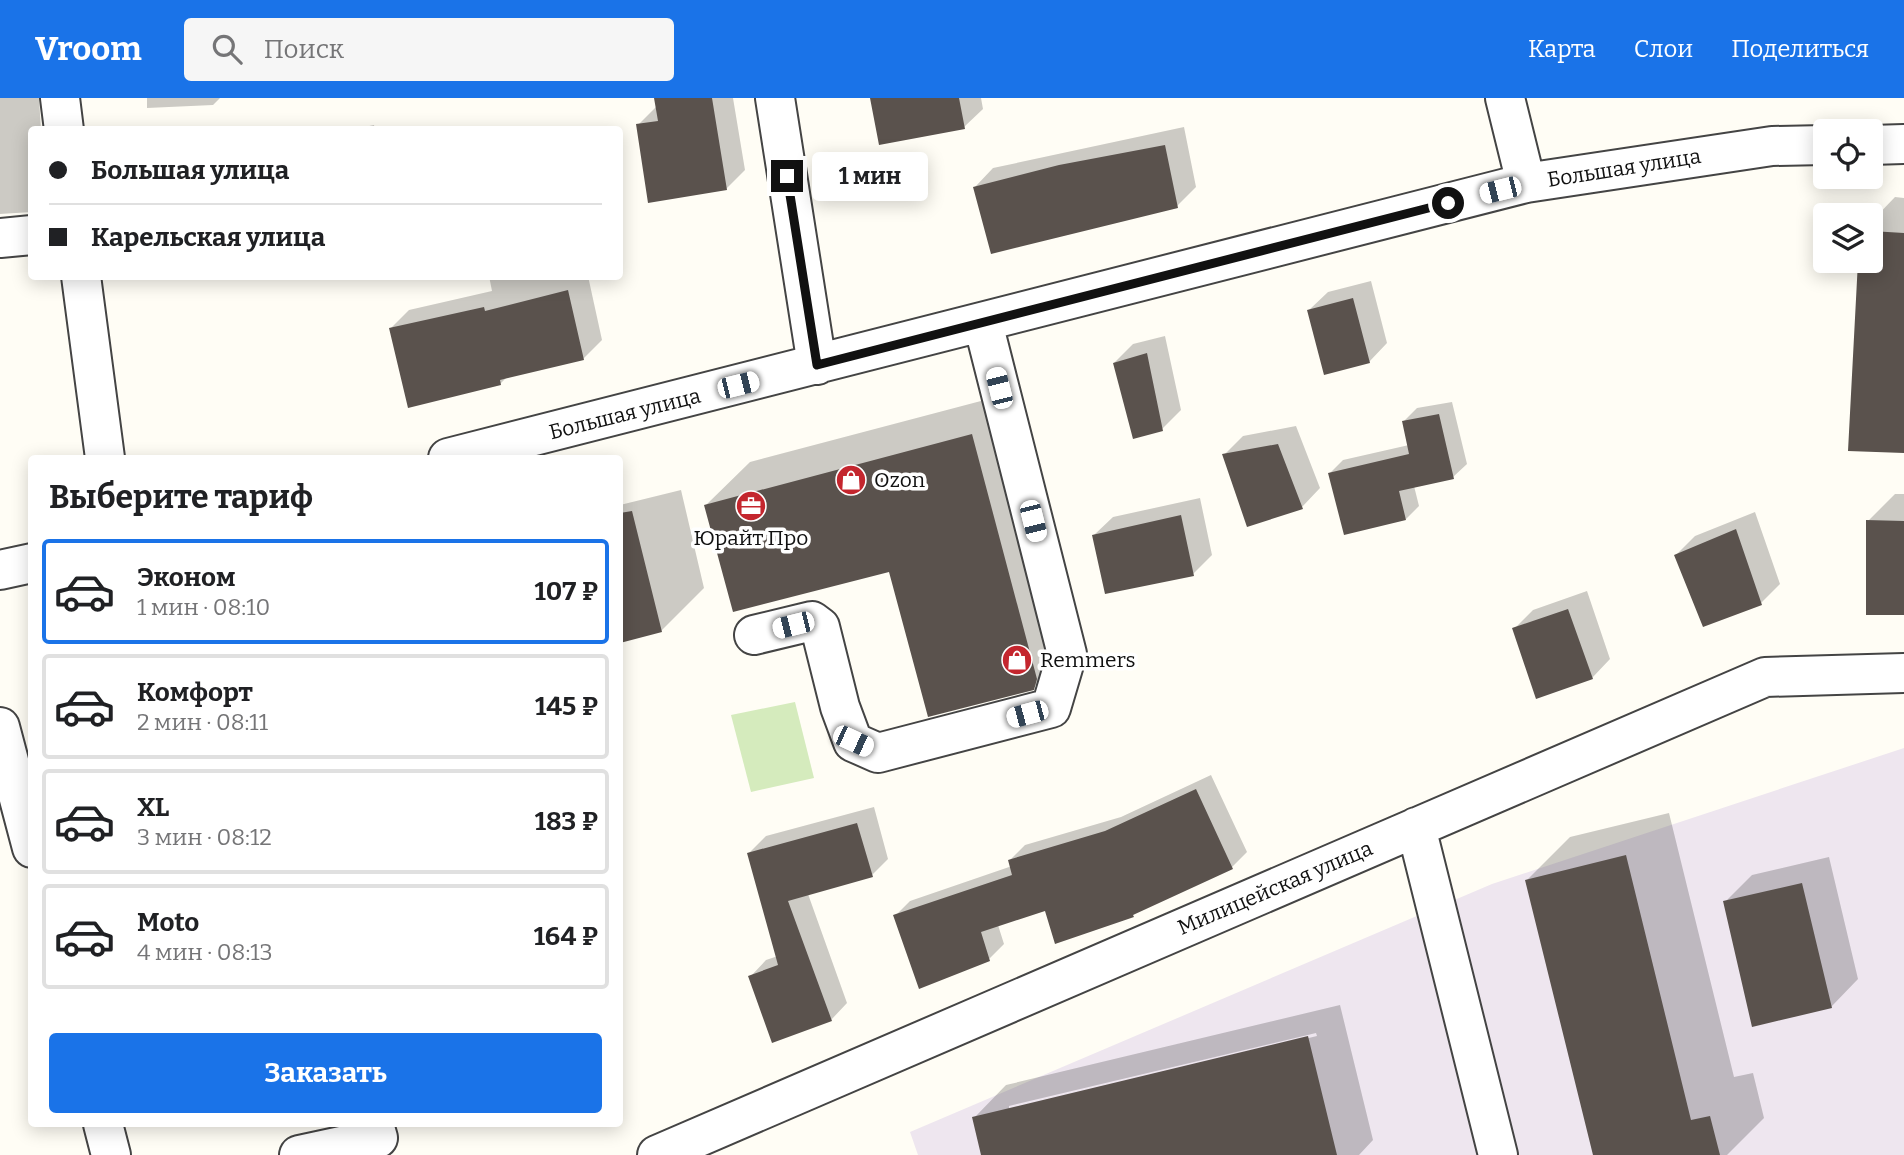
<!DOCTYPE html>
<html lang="ru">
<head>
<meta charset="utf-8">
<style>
	body { margin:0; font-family:Bitter,serif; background:#f6f6f6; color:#202124; height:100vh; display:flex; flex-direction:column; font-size:26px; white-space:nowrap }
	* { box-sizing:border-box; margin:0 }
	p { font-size:23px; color:#757577 }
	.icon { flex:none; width:38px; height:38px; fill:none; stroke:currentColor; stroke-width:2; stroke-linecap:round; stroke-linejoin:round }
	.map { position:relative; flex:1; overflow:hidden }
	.drawer { position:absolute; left:28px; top:357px; width:595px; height:672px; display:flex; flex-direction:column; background:#fff; border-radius:7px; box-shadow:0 4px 18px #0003 }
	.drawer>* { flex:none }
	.guide { position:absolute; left:28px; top:28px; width:595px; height:154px; border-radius:7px; box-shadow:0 4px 18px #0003; display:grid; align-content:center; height:154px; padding:0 21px; background:#fff }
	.tools { position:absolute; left:1813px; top:21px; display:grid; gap:14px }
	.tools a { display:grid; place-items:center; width:70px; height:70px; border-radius:7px; background:#fff; box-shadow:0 4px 18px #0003; font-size:35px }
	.end { position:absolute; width:32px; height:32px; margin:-16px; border:9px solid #111; background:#fff; box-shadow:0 0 0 4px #fff }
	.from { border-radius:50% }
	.bubble { position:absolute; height:49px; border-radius:7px; background:#fff; box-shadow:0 4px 18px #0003; font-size:23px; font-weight:700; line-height:49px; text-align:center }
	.car { position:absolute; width:21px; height:42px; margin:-21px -10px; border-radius:9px; box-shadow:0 0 5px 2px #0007; background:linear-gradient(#fff 24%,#345 0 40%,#fff 0 76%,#345 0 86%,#fff 0) }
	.guide b { display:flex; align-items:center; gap:24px; height:66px; font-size:26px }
	.guide b+b { border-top:2px solid #e0e0e0 }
	.guide i { width:18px; height:18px; background:#202124 }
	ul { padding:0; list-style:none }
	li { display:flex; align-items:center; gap:21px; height:105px; margin:0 14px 10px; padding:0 7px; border:4px solid #e0e0e0; border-radius:7px }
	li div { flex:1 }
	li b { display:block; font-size:26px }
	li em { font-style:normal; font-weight:700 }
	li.current { border-color:#1a73e8 }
	li>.icon { width:63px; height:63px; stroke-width:1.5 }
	h2 { padding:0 21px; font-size:32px; line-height:84px }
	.primary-button { display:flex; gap:14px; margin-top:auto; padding:14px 21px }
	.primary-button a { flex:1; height:80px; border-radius:7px; background:#1a73e8; color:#fff; font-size:28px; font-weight:700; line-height:80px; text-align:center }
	header { display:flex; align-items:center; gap:42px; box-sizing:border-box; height:98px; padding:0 35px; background:#1a73e8; color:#fff }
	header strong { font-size:33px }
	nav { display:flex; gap:38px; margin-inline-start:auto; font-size:24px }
	.search { width:490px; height:63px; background:#f6f6f6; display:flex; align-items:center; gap:18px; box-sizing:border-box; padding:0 24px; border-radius:7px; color:#757577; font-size:26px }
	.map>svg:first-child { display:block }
	.industrial { fill:#eee6ef }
	.green { fill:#d5ebbd }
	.shadow { fill:#0003; fill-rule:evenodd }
	.building { fill:#5a524d }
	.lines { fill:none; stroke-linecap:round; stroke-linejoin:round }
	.minor-casing { stroke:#444; stroke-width:42 }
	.minor { stroke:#fff; stroke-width:38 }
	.route { stroke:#111; stroke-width:9 }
	.labels { text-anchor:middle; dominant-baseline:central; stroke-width:7; stroke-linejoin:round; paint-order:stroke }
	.street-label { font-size:21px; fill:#111; stroke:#fff }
	.poi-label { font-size:21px; fill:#111; stroke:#fff; text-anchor:start }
</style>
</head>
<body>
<header>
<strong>Vroom</strong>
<div class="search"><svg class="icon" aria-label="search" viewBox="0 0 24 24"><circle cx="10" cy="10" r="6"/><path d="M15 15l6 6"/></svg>Поиск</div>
<nav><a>Карта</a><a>Слои</a><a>Поделиться</a></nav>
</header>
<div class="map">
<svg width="1904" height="1057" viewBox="0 0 1904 1057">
	<rect width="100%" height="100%" fill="#fffdf5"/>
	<!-- industrial -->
	<path class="industrial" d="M 1904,650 L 1904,1057 L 918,1057 L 910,1034 L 1492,786 Z"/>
	<!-- green -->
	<path class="green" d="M 795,604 L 814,680 L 751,694 L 731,617 Z"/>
	<!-- shadow -->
	<path class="shadow" d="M 0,0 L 39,0 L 41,32 L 32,32 L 32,114 L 0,116 Z
		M 147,0 L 220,0 L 213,7 L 147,10 Z
		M 655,0 L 733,0 L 745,72 L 726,91 L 638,27 L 657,8 Z
		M 872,0 L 981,0 L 983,11 L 964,29 Z
		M 374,27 L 375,32 L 350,32 Z
		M 1184,29 L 1196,89 L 1177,108 L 975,89 L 993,70 Z
		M 1895,99 L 1904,100 L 1904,354 L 1850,351 L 1860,163 L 1871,163 L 1871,124 Z
		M 489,178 L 588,178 L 602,242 L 583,261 L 507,279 L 500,286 L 391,230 L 409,212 L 492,193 Z
		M 1371,183 L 1387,245 L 1369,264 L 1309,212 L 1328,194 Z
		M 1165,238 L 1181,312 L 1162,331 L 1114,265 L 1133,246 Z
		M 1015,294 L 1076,547 L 1033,590 L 890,471 L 706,407 L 750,364 Z
		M 1452,304 L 1467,366 L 1453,379 L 1414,388 L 1419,408 L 1406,421 L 1330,375 L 1343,362 L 1409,347 L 1404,323 L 1417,310 Z
		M 1296,328 L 1320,390 L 1302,409 L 1224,357 L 1243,338 Z
		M 681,392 L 704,490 L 661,533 L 620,543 L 620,407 Z
		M 1895,396 L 1904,396 L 1904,515 L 1868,423 Z
		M 1200,400 L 1212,457 L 1193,476 L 1094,437 L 1113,419 Z
		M 1755,414 L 1780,486 L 1761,505 L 1676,457 L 1695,438 Z
		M 1587,493 L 1610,561 L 1592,580 L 1514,531 L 1533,512 Z
		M 1211,677 L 1247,754 L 1232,769 L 1137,813 L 1133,817 L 1046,811 L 998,827 L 1004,846 L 989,861 L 895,818 L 910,803 L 1012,768 L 1010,762 L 1025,747 L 1121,719 Z
		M 874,709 L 888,761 L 872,777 L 808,796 L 847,905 L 831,922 L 750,879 L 766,862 L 778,858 L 749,755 L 766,738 Z
		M 1669,715 L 1734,979 L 1753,975 L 1764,1020 L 1727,1057 L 1594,1057 L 1527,782 L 1570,739 Z
		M 1829,759 L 1858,881 L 1831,909 L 1725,804 L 1752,777 Z
		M 1340,907 L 1373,1042 L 1359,1057 L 983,1057 L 974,1020 L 1006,987 ZM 1316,935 L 1317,938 L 1009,1012 L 1009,1008 Z"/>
	<!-- building -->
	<path class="building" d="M 654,0 L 712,0 L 727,92 L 648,105 L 636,26 L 658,23 Z
		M 870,0 L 959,0 L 965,31 L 879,47 Z
		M 1165,47 L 1178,110 L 991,156 L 973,89 L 1059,67 Z
		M 1871,133 L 1904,135 L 1904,355 L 1848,353 L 1858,163 L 1871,163 Z
		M 568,192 L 584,262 L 500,282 L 501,287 L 408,310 L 389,230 L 484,209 L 485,213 Z
		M 1353,200 L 1370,265 L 1324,277 L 1307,212 Z
		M 1147,255 L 1163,333 L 1133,341 L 1113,265 Z
		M 1439,316 L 1454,381 L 1399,393 L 1406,422 L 1344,437 L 1328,375 L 1409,356 L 1402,323 Z
		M 972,336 L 1037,581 L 1034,592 L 928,619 L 889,474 L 733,514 L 704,407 Z
		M 1278,346 L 1303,411 L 1247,429 L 1222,356 Z
		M 632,413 L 662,534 L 620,545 L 620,415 Z
		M 1181,417 L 1194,478 L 1105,496 L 1092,437 Z
		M 1866,422 L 1904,423 L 1904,517 L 1866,517 Z
		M 1736,431 L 1762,507 L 1703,529 L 1674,457 Z
		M 1568,511 L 1593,581 L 1536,601 L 1512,530 Z
		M 1196,691 L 1233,771 L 1133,817 L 1134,819 L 1055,846 L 1045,813 L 981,834 L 990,863 L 919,891 L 893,817 L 1012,777 L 1008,762 L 1105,733 Z
		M 857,725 L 873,779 L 788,803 L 832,923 L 772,945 L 748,878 L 778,867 L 747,755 Z
		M 1626,757 L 1691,1022 L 1710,1018 L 1720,1057 L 1593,1057 L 1525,782 Z
		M 1802,785 L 1832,910 L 1752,929 L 1723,803 Z
		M 1308,938 L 1337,1057 L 981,1057 L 972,1019 Z"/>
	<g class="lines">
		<!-- minor casing -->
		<g class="minor-casing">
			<path id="minor" d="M 60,0 L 64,32
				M 775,0 L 817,267
				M 1505,0 L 1526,85
				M 1871,47 L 1904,46
				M 0,140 L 32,137
				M 81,178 L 105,360
				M 448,360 L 1526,85 L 1772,48 L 1825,47
				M 0,472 L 32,465
				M 754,537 L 812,523 L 820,529 L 840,609 L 853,644 L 878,655 L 1051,610 L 1067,556 L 983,225
				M 0,629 L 32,750
				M 1416,729 L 1498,1057
				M 103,1026 L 111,1057
				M 299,1057 L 378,1040 L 374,1026
				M 657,1057 L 1765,579 L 1904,575"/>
		</g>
		<!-- minor -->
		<use href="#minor" class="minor"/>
	</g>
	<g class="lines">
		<!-- route -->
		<path class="route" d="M 787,78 L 817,267 L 1448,105"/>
	</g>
	<!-- icons -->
	<defs>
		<g id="shop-disc" transform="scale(1.575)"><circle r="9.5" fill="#c4262e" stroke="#fff"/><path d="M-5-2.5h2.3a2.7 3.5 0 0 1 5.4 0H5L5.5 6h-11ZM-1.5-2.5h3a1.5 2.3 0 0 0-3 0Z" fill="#fff"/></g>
		<g id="office-disc" transform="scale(1.575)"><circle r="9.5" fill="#c4262e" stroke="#fff"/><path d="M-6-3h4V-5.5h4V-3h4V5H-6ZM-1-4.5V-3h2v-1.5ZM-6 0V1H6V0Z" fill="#fff"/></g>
	</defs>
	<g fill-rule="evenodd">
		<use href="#shop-disc" x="851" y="382"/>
		<use href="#office-disc" x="751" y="408"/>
		<use href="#shop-disc" x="1017" y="562"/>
	</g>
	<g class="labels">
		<!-- street labels -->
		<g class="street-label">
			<text transform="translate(1624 70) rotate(-9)">Большая улица</text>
			<text transform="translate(625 316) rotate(-14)">Большая улица</text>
			<text transform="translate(1275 790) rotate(-23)">Милицейская улица</text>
		</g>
		<!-- poi labels -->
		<g class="poi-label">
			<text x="874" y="382">Ozon</text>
			<text x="751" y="440" text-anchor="middle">Юрайт Про</text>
			<text x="1040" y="562">Remmers</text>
		</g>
	</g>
</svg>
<div class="tools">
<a><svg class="icon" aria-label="locate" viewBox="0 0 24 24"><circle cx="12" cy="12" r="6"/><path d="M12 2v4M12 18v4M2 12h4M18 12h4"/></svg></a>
<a><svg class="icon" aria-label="layers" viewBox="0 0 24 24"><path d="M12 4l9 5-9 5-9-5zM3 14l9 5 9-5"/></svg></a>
</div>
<i class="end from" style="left:1448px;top:105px"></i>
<i class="end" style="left:787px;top:78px"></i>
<div class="bubble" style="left:812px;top:54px;width:116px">1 мин</div>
<i class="car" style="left:1500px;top:92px;rotate:256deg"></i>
<i class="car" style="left:738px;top:287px;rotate:76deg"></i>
<i class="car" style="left:999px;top:290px;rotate:346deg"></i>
<i class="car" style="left:1033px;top:423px;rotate:166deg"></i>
<i class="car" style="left:793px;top:527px;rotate:256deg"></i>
<i class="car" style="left:1027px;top:616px;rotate:255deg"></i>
<i class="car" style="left:853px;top:643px;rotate:115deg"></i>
<div class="guide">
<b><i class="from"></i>Большая улица</b>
<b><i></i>Карельская улица</b>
</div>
<section class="drawer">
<h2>Выберите тариф</h2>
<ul>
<li class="current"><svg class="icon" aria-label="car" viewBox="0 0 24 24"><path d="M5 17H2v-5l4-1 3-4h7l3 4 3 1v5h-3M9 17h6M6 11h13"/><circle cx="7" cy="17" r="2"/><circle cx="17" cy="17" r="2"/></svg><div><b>Эконом</b><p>1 мин · 08:10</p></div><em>107 ₽</em></li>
<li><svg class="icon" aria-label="car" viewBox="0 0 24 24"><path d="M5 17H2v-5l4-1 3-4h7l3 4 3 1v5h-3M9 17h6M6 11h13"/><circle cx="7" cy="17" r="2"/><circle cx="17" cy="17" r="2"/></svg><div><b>Комфорт</b><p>2 мин · 08:11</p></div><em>145 ₽</em></li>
<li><svg class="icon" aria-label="car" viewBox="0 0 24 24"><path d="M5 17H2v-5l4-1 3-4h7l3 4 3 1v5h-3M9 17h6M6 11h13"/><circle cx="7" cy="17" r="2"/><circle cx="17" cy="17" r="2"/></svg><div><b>XL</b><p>3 мин · 08:12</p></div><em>183 ₽</em></li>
<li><svg class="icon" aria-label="car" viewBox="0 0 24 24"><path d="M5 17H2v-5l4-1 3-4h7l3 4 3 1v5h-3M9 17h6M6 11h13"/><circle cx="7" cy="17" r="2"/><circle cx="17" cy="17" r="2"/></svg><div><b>Moto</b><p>4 мин · 08:13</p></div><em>164 ₽</em></li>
</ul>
<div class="primary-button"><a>Заказать</a></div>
</section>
</div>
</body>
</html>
